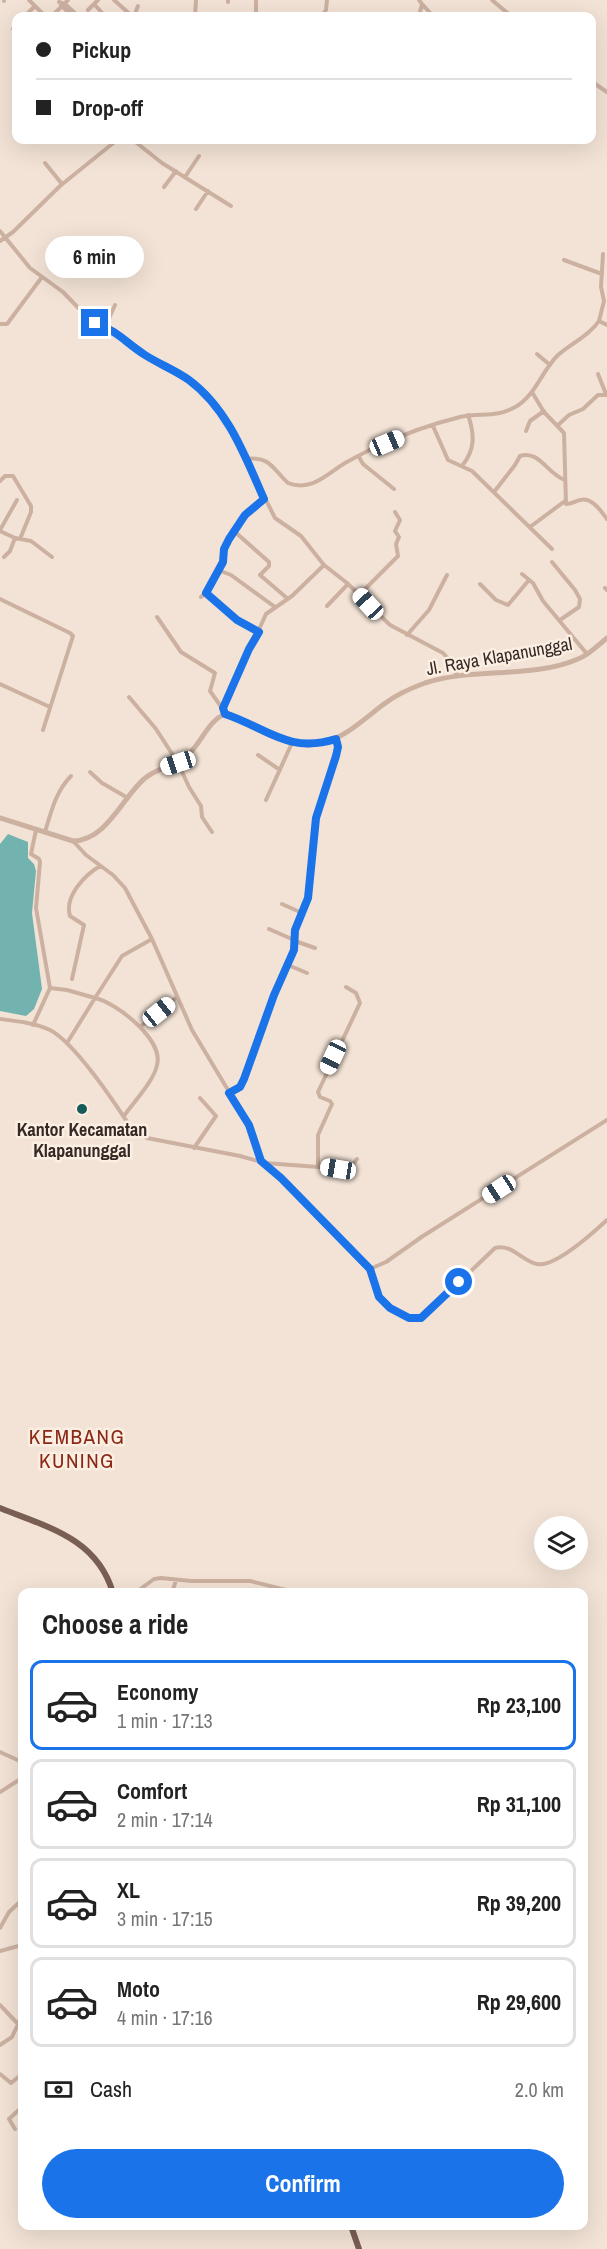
<!DOCTYPE html>
<html lang="en">
<head>
<meta charset="utf-8">
<style>
	body { margin:0; font-family:"Archivo Narrow",sans-serif; background:#f6f6f6; color:#222; height:100vh; display:flex; flex-direction:column; font-size:22px; white-space:nowrap }
	* { box-sizing:border-box; margin:0 }
	p { font-size:20px; color:#767676 }
	.icon { flex:none; width:33px; height:33px; fill:none; stroke:currentColor; stroke-width:2; stroke-linecap:round; stroke-linejoin:round }
	.map { position:relative; flex:1; overflow:hidden }
	.side { position:absolute; left:18px; top:1588px; width:570px; height:642px; display:flex; flex-direction:column; background:#fff; border-radius:12px; box-shadow:0 6px 24px #0002 }
	.side>* { flex:none }
	.top-card { position:absolute; left:12px; top:12px; width:584px; height:132px; border-radius:12px; box-shadow:0 6px 24px #0002; display:grid; align-content:center; height:132px; padding:0 24px; background:#fff }
	.tools { position:absolute; left:534px; top:1516px; display:grid; gap:12px }
	.tools a { display:grid; place-items:center; width:54px; height:54px; border-radius:50%; background:#fff; box-shadow:0 6px 24px #0002; font-size:30px }
	.end { position:absolute; width:27px; height:27px; margin:-14px; border:8px solid #1a73e8; background:#fff; box-shadow:0 0 0 3px #fff }
	.from { border-radius:50% }
	.bubble { position:absolute; height:42px; border-radius:21px; background:#fff; box-shadow:0 6px 24px #0002; font-size:20px; font-weight:800; line-height:42px; text-align:center }
	.car { position:absolute; width:18px; height:36px; margin:-18px -9px; border-radius:8px; box-shadow:0 0 4px 2px #0007; background:linear-gradient(#fff 24%,#345 0 40%,#fff 0 76%,#345 0 86%,#fff 0) }
	.top-card b { display:flex; align-items:center; gap:21px; height:57px; font-size:22px }
	.top-card b+b { border-top:2px solid #e0e0e0 }
	.top-card i { width:15px; height:15px; background:#222 }
	ul { padding:0; list-style:none }
	li { display:flex; align-items:center; gap:18px; height:90px; margin:0 12px 9px; padding:0 12px; border:3px solid #e0e0e0; border-radius:12px }
	li div { flex:1 }
	li b { display:block; font-size:22px }
	li em { font-style:normal; font-weight:800 }
	li.on { border-color:#1a73e8 }
	li>.icon { width:54px; height:54px; stroke-width:1.5 }
	h2 { padding:0 24px; font-size:27px; line-height:72px }
	.pay { display:flex; align-items:center; gap:15px; height:66px; padding:0 24px; font-size:22px }
	.pay p { margin-inline-start:auto }
	.primary-button { display:flex; gap:12px; margin-top:auto; padding:12px 24px }
	.primary-button a { flex:1; height:69px; border-radius:36px; background:#1a73e8; color:#fff; font-size:24px; font-weight:800; line-height:69px; text-align:center }
	.map>svg:first-child { display:block }
	.water { fill:#72b3b0 }
	.lines { fill:none; stroke-linecap:round; stroke-linejoin:round }
	.minor { stroke:#ccb1a1; stroke-width:4 }
	.tertiary { stroke:#ccb1a1; stroke-width:5 }
	.primary { stroke:#795e54; stroke-width:6 }
	.route { stroke:#1a73e8; stroke-width:8 }
	.poi-dot { fill:#175a5a; stroke:#fbeee2; stroke-width:2 }
	.labels { text-anchor:middle; dominant-baseline:central; stroke-width:5; stroke-linejoin:round; paint-order:stroke }
	.street-label { font-size:18px; fill:#352925; stroke:#fbeee2 }
	.poi-label { font-size:18px; font-weight:bold; fill:#352925; stroke:#fbeee2 }
	.quarter-label { font-size:21px; letter-spacing:1.5px; fill:#8c2916; stroke:#fbeee2 }
</style>
</head>
<body>
<div class="map">
<svg width="607" height="2249" viewBox="0 0 607 2249">
	<rect width="100%" height="100%" fill="#f3e3d6"/>
	<!-- water -->
	<path class="water" d="M 8,834 L 28,842 L 28,858 L 34,864 L 36,871 L 32,913 L 42,989 L 34,1009 L 26,1016 L 0,1011 L 0,844 Z"/>
	<g class="lines">
		<!-- minor -->
		<path class="minor" d="M 29,0 L 45,16
			M 114,0 L 132,16
			M 256,0 L 256,16
			M 419,0 L 422,4 L 419,16
			M 492,0 L 511,16
			M 4,1 L 4,0
			M 59,2 L 65,4 L 78,16
			M 228,2 L 228,0
			M 94,4 L 105,16
			M 422,4 L 433,16
			M 61,5 L 72,16
			M 88,10 L 98,0
			M 25,16 L 35,6
			M 52,16 L 68,0
			M 134,16 L 138,6
			M 195,16 L 196,0
			M 322,16 L 326,10 L 327,0
			M 13,29 L 16,25
			M 591,81 L 607,92
			M 133,140 L 162,163 L 231,206
			M 45,163 L 62,184
			M 185,177 L 199,156
			M 164,187 L 176,171
			M 196,209 L 208,191
			M 0,231 L 30,268 L 63,292 L 91,321 L 114,330 L 138,350 L 191,382 L 211,399 L 228,424 L 275,518 L 301,536 L 324,565 L 347,583 L 390,625 L 443,653 L 450,661 L 457,675
			M 0,241 L 13,232 L 60,186 L 117,140
			M 564,260 L 602,274
			M 599,321 L 604,301 L 601,287 L 603,254
			M 0,324 L 7,324 L 42,277
			M 105,327 L 115,305
			M 537,354 L 550,365
			M 598,374 L 606,394
			M 532,392 L 544,412 L 564,433 L 566,504 C 572,504 575,501 580,500 C 592,497 601,511 607,519
			M 433,426 L 448,460 L 472,471 L 552,549
			M 557,426 L 569,415 L 583,409 L 598,395 L 607,395
			M 526,431 L 530,421 L 544,411
			M 359,457 L 363,464 L 394,489
			M 246,459 C 270,456 272,468 288,483 C 312,492 327,474 345,463 C 356,457 367,451 378,446 C 404,434 432,424 460,417 C 482,412 495,419 517,406 C 536,394 542,371 557,356 C 570,344 589,336 599,321 L 607,325
			M 462,466 C 475,450 475,435 468,415
			M 0,481 L 5,476 L 13,476 L 31,506 L 31,512 L 20,539
			M 494,492 L 515,465 L 520,456 C 540,450 547,474 565,480
			M 530,527 L 565,501
			M 0,530 L 17,500
			M 0,531 L 15,538 L 31,541 L 52,557
			M 234,531 L 269,562 L 269,566 L 260,575 L 288,599
			M 4,557 L 10,551 L 15,538
			M 552,562 L 575,590 L 580,599 L 579,607 L 560,620
			M 218,570 L 231,575 L 275,607
			M 522,574 L 533,583 L 543,601 L 587,654
			M 480,584 L 496,600 L 508,605 L 529,580
			M 605,588 L 607,590
			M 206,593 L 212,597 L 241,623 L 259,632
			M 360,594 L 398,556 L 396,544 L 399,537 L 395,531 L 400,520 L 395,512
			M 201,597 C 208,592 221,569 223,560 C 224,556 223,551 225,546 C 232,527 248,512 264,499
			M 0,599 L 70,633 L 73,636 L 43,730
			M 327,606 L 348,584
			M 157,617 L 181,652 L 215,673 L 210,691 L 222,708
			M 407,635 L 429,610 L 447,575
			M 0,684 L 50,707
			M 129,697 L 156,729 L 178,763 L 189,787 L 201,806 L 202,817 L 212,832
			M 225,714 L 223,709 L 266,614 L 292,596 L 324,565
			M 258,755 L 280,770
			M 90,772 L 102,783 L 128,798
			M 266,800 L 292,743
			M 45,832 C 51,812 56,791 71,776
			M 73,841 L 86,855 L 113,875 L 125,888 L 152,939 L 192,1030 L 249,1125 L 261,1160
			M 282,904 L 302,913
			M 269,929 L 294,940
			M 295,941 L 315,948
			M 288,965 L 307,973
			M 72,979 L 84,925 L 70,916 C 64,896 85,875 100,866
			M 50,988 L 67,990 L 95,998 L 122,956 L 152,939
			M 0,1019 C 17,1021 35,1023 50,1030 C 75,1043 115,1103 131,1128 L 147,1138 L 240,1156 L 265,1163 L 370,1269 L 379,1297 L 390,1308 L 409,1318 L 416,1319 L 426,1314 L 495,1248 C 511,1243 522,1261 537,1264 C 555,1268 594,1232 607,1220
			M 33,1025 L 50,988 L 36,908 L 40,862 L 39,859 L 31,854 L 36,830
			M 140,1027 L 177,997
			M 67,1043 L 95,998 C 117,1003 164,1040 157,1065 C 154,1081 133,1103 124,1116
			M 229,1093 L 240,1087 L 245,1079 L 274,995 L 294,950 L 295,930 L 309,893 L 316,818 L 336,756 L 338,747 L 336,739
			M 194,1148 L 216,1116 L 200,1098
			M 265,1163 L 345,1169 L 350,1168 L 357,1159
			M 318,1166 L 318,1135 L 332,1104 L 330,1101 L 320,1097 L 318,1092 L 360,1003 L 356,993 L 346,987
			M 370,1269 L 386,1262 L 423,1236 L 607,1120
			M 116,1593 L 118,1590 L 123,1593
			M 135,1593 L 154,1579 L 161,1578 L 191,1581 L 250,1581 L 298,1593
			M 172,1593 L 176,1580
			M 0,1752 L 22,1762
			M 0,1792 L 22,1778
			M 0,1928 L 9,1912 L 22,1900
			M 0,1951 L 22,1945
			M 0,2005 L 19,2025
			M 0,2045 L 12,2037 L 22,2016
			M 0,2074 L 11,2083 L 22,2074
			M 15,2129 L 9,2119 L 22,2107"/>
		<!-- tertiary -->
		<path class="tertiary" d="M 0,818 L 73,841 C 107,840 122,798 144,779 C 157,767 176,767 188,755 C 201,743 209,720 225,714 C 252,723 280,746 310,745 C 341,743 361,721 384,704 C 396,695 411,688 425,683 C 474,667 532,679 578,659 C 589,655 598,645 607,638"/>
		<!-- primary -->
		<path class="primary" d="M 0,1508 C 47,1527 97,1538 113,1593
			M 351,2226 L 359,2249"/>
	</g>
	<g class="lines">
		<!-- route -->
		<path class="route" d="M 95,323 C 119,332 125,342 145,355 C 159,364 175,370 189,380 C 228,409 245,456 264,499 L 245,515 L 229,539 L 224,549 L 223,562 L 206,593 L 237,620 L 259,632 L 249,649 L 223,708 L 225,714 C 267,728 288,754 336,739 L 338,747 L 336,756 L 316,818 L 308,898 L 295,930 L 294,950 L 274,995 L 244,1079 L 240,1087 L 229,1093 L 249,1125 L 261,1161 L 281,1178 L 370,1269 L 379,1297 L 390,1308 L 409,1318 L 421,1318 L 459,1282"/>
	</g>
	<!-- markers -->
	<circle class="poi-dot" cx="82" cy="1109" r="6"/>
	<g class="labels">
		<!-- street labels -->
		<g class="street-label">
			<text transform="translate(499 656) rotate(-10)">Jl. Raya Klapanunggal</text>
		</g>
		<!-- poi labels -->
		<g class="poi-label">
			<text x="82" y="1129">Kantor Kecamatan<tspan x="82" dy="21">Klapanunggal</tspan></text>
		</g>
		<!-- quarter labels -->
		<g class="quarter-label">
			<text x="77" y="1436">KEMBANG<tspan x="77" dy="24">KUNING</tspan></text>
		</g>
	</g>
</svg>
<div class="tools">
<a><svg class="icon" aria-label="layers" viewBox="0 0 24 24"><path d="M12 4l9 5-9 5-9-5zM3 14l9 5 9-5"/></svg></a>
</div>
<i class="end from" style="left:459px;top:1282px"></i>
<i class="end" style="left:95px;top:323px"></i>
<div class="bubble" style="left:45px;top:236px;width:99px">6 min</div>
<i class="car" style="left:387px;top:443px;rotate:67deg"></i>
<i class="car" style="left:368px;top:604px;rotate:317deg"></i>
<i class="car" style="left:178px;top:763px;rotate:252deg"></i>
<i class="car" style="left:159px;top:1012px;rotate:51deg"></i>
<i class="car" style="left:333px;top:1057px;rotate:205deg"></i>
<i class="car" style="left:338px;top:1169px;rotate:279deg"></i>
<i class="car" style="left:499px;top:1189px;rotate:237deg"></i>
<div class="top-card">
<b><i class="from"></i>Pickup</b>
<b><i></i>Drop-off</b>
</div>
<section class="side">
<h2>Choose a ride</h2>
<ul>
<li class="on"><svg class="icon" aria-label="car" viewBox="0 0 24 24"><path d="M5 17H2v-5l4-1 3-4h7l3 4 3 1v5h-3M9 17h6M6 11h13"/><circle cx="7" cy="17" r="2"/><circle cx="17" cy="17" r="2"/></svg><div><b>Economy</b><p>1 min · 17:13</p></div><em>Rp 23,100</em></li>
<li><svg class="icon" aria-label="car" viewBox="0 0 24 24"><path d="M5 17H2v-5l4-1 3-4h7l3 4 3 1v5h-3M9 17h6M6 11h13"/><circle cx="7" cy="17" r="2"/><circle cx="17" cy="17" r="2"/></svg><div><b>Comfort</b><p>2 min · 17:14</p></div><em>Rp 31,100</em></li>
<li><svg class="icon" aria-label="car" viewBox="0 0 24 24"><path d="M5 17H2v-5l4-1 3-4h7l3 4 3 1v5h-3M9 17h6M6 11h13"/><circle cx="7" cy="17" r="2"/><circle cx="17" cy="17" r="2"/></svg><div><b>XL</b><p>3 min · 17:15</p></div><em>Rp 39,200</em></li>
<li><svg class="icon" aria-label="car" viewBox="0 0 24 24"><path d="M5 17H2v-5l4-1 3-4h7l3 4 3 1v5h-3M9 17h6M6 11h13"/><circle cx="7" cy="17" r="2"/><circle cx="17" cy="17" r="2"/></svg><div><b>Moto</b><p>4 min · 17:16</p></div><em>Rp 29,600</em></li>
</ul>
<div class="pay"><svg class="icon" aria-label="cash" viewBox="0 0 24 24"><path d="M3 7h18v10H3z"/><circle cx="12" cy="12" r="2"/></svg>Cash<p>2.0 km</p></div>
<div class="primary-button"><a>Confirm</a></div>
</section>
</div>
</body>
</html>
